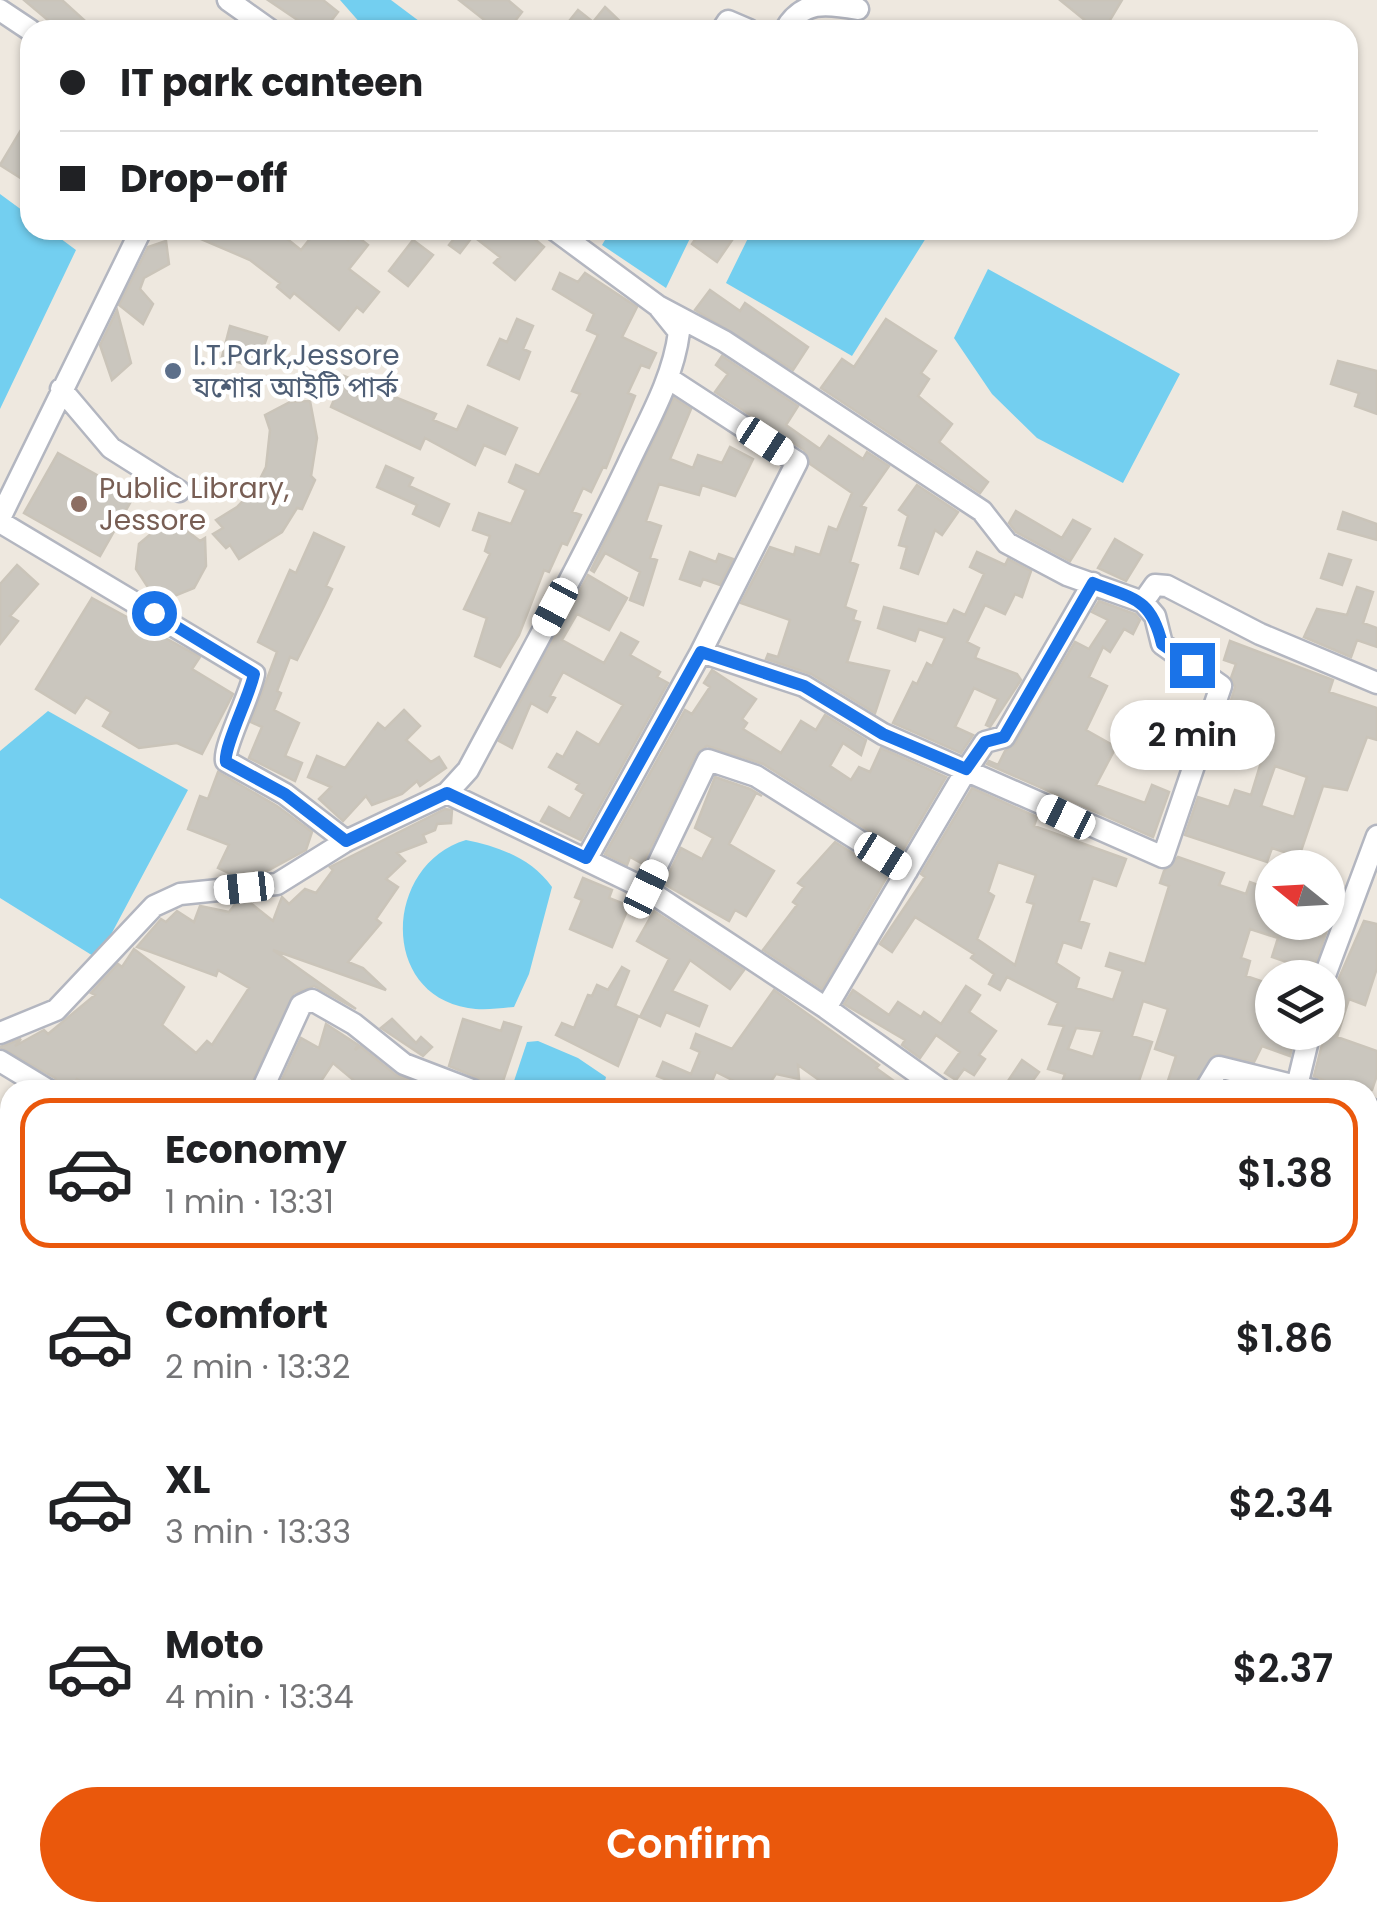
<!DOCTYPE html>
<html lang="en">
<head>
<meta charset="utf-8">
<style>
	body { margin:0; font-family:Poppins,"Noto Sans Bengali",sans-serif; background:#f2f2f2; color:#202124; height:100vh; display:flex; flex-direction:column; font-size:38px; white-space:nowrap }
	* { box-sizing:border-box; margin:0 }
	p { font-size:32px; color:#757577 }
	.icon { flex:none; width:55px; height:55px; fill:none; stroke:currentColor; stroke-width:2; stroke-linecap:round; stroke-linejoin:round }
	.map { position:relative; flex:1; overflow:hidden }
	.details { position:absolute; left:0px; top:1080px; width:1378px; height:842px; display:flex; flex-direction:column; background:#fff; border-radius:30px 30px 0 0; box-shadow:0 2px 8px #0004 }
	.details>* { flex:none }
	.banner { position:absolute; left:20px; top:20px; width:1338px; height:220px; border-radius:30px; box-shadow:0 2px 8px #0004; display:grid; align-content:center; height:220px; padding:0 40px; background:#fff }
	.needle { width:65px; rotate:288deg }
	.buttons { position:absolute; left:1255px; top:850px; display:grid; gap:20px }
	.buttons a { display:grid; place-items:center; width:90px; height:90px; border-radius:50%; background:#fff; box-shadow:0 2px 8px #0004; font-size:50px }
	.end { position:absolute; width:45px; height:45px; margin:-22px; border:12px solid #1a73e8; background:#fff; box-shadow:0 0 0 5px #fff }
	.from { border-radius:50% }
	.bubble { position:absolute; height:70px; border-radius:35px; background:#fff; box-shadow:0 2px 8px #0004; font-size:32px; font-weight:600; line-height:70px; text-align:center }
	.car { position:absolute; width:30px; height:60px; margin:-30px -15px; border-radius:12px; box-shadow:0 0 8px 2px #0007; background:linear-gradient(#fff 24%,#345 0 40%,#fff 0 76%,#345 0 86%,#fff 0) }
	.banner b { display:flex; align-items:center; gap:35px; height:95px; font-size:38px }
	.banner b+b { border-top:2px solid #e0e0e0 }
	.banner i { width:25px; height:25px; background:#202124 }
	ul { padding:18px 0 0; list-style:none }
	li { display:flex; align-items:center; gap:30px; height:150px; margin:0 20px 15px; padding:0 20px; border:5px solid transparent; border-radius:30px }
	li div { flex:1 }
	li b { display:block; font-size:38px }
	li em { font-style:normal; font-weight:600 }
	li.selected { border-color:#ea580c }
	li>.icon { width:90px; height:90px; stroke-width:1.5 }
	.cta { display:flex; gap:20px; margin-top:auto; padding:20px 40px }
	.cta a { flex:1; height:115px; border-radius:60px; background:#ea580c; color:#fff; font-size:40px; font-weight:600; line-height:115px; text-align:center }
	.map>svg:first-child { display:block }
	.water { fill:#73cff0 }
	.building { fill:#cac6be; stroke:#cac4b9; stroke-width:2.5; fill-rule:evenodd }
	.lines { fill:none; stroke-linecap:round; stroke-linejoin:round }
	.minor-casing { stroke:#b3b6c0; stroke-width:25 }
	.minor { stroke:#fff; stroke-width:20 }
	.route { stroke:#1a73e8; stroke-width:12 }
	.service-dot { fill:#5c6f8a; stroke:#fff; stroke-width:4 }
	.education-dot { fill:#8d6e63; stroke:#fff; stroke-width:4 }
	.labels { text-anchor:middle; dominant-baseline:central; stroke-width:9; stroke-linejoin:round; paint-order:stroke }
	.service-label { font-size:28px; fill:#4e5e75; stroke:#fff; text-anchor:start }
	.education-label { font-size:28px; fill:#785e54; stroke:#fff; text-anchor:start }
</style>
</head>
<body>
<div class="map">
<svg width="1377" height="1921" viewBox="0 0 1377 1921">
	<rect width="100%" height="100%" fill="#eee8df"/>
	<!-- water -->
	<path class="water" d="M 340,0 L 391,0 L 431,30 L 359,30 L 362,25 Z
		M 0,194 L 30,216 L 30,230 L 49,230 L 76,250 L 0,409 Z
		M 611,230 L 694,230 L 666,288 L 602,245 Z
		M 752,230 L 931,230 L 852,356 L 726,283 Z
		M 988,269 L 1180,374 L 1123,483 L 1037,438 L 992,394 L 954,338 Z
		M 48,711 L 188,790 L 98,959 L 0,898 L 0,751 Z
		M 466,840 C 500,847 531,858 552,887 L 529,974 L 514,1007 C 499,1008 484,1011 468,1008 C 378,993 385,864 466,840 Z
		M 538,1041 L 578,1058 L 606,1077 L 603,1090 L 511,1090 L 527,1042 Z"/>
	<!-- building -->
	<path class="building" d="M 24,0 L 62,0 L 95,30 L 44,30 L 49,21 Z
		M 268,0 L 323,0 L 338,12 L 324,30 L 291,30 L 299,21 Z
		M 459,0 L 508,0 L 522,12 L 508,30 L 481,30 L 487,22 Z
		M 1060,0 L 1122,0 L 1104,30 L 1097,30 Z
		M 605,7 L 629,30 L 562,30 L 578,10 L 593,22 Z
		M 30,115 L 30,184 L 0,165 Z
		M 180,230 L 276,230 L 301,250 L 317,230 L 334,230 L 348,240 L 353,233 L 368,245 L 349,269 L 379,292 L 363,312 L 357,307 L 339,330 L 294,293 L 290,298 L 277,287 L 280,283 L 250,260 Z
		M 461,230 L 524,230 L 544,247 L 515,280 L 494,263 L 500,257 L 473,236 L 460,253 L 449,245 Z
		M 702,230 L 739,230 L 717,262 L 692,244 Z
		M 413,240 L 433,255 L 408,286 L 389,271 Z
		M 166,241 L 169,264 L 144,278 L 140,289 L 153,304 L 143,324 L 119,305 L 148,247 Z
		M 560,273 L 578,282 L 585,273 L 637,307 L 622,337 L 656,353 L 649,368 L 641,365 L 628,393 L 635,396 L 606,468 L 603,467 L 591,492 L 583,488 L 572,512 L 581,515 L 567,545 L 562,543 L 549,572 L 544,570 L 519,635 L 500,667 L 475,656 L 487,618 L 464,609 L 490,554 L 485,551 L 490,536 L 473,530 L 479,513 L 511,524 L 526,490 L 509,482 L 516,465 L 539,475 L 580,394 L 572,391 L 598,335 L 587,330 L 594,314 L 553,289 Z
		M 710,290 L 740,311 L 745,303 L 808,347 L 793,370 L 695,310 Z
		M 117,310 L 131,363 L 112,380 L 100,345 Z
		M 517,319 L 533,326 L 523,349 L 530,352 L 519,379 L 488,365 L 500,339 L 507,342 Z
		M 886,319 L 936,351 L 921,373 L 929,379 L 918,396 L 952,424 L 939,442 L 988,482 L 980,493 L 821,388 L 842,359 L 854,367 Z
		M 230,326 L 267,337 L 256,368 L 222,357 Z
		M 722,356 L 798,406 L 786,425 L 820,449 L 829,436 L 863,459 L 867,452 L 889,466 L 861,506 L 866,508 L 850,562 L 858,565 L 845,607 L 856,611 L 853,620 L 860,622 L 847,662 L 889,671 L 875,713 L 811,674 L 766,659 L 768,654 L 778,657 L 790,620 L 741,603 L 770,547 L 794,555 L 796,547 L 820,555 L 829,527 L 837,530 L 852,493 L 810,464 L 804,450 L 715,392 L 728,374 L 716,365 Z
		M 1338,361 L 1377,371 L 1377,414 L 1355,406 L 1359,393 L 1331,384 Z
		M 344,376 L 436,414 L 433,420 L 457,430 L 468,406 L 517,428 L 505,454 L 484,445 L 475,465 L 425,438 L 420,449 L 331,407 Z
		M 674,398 L 691,409 L 670,459 L 693,468 L 698,455 L 722,463 L 730,447 L 753,459 L 735,496 L 702,485 L 699,495 L 659,484 L 646,521 L 661,526 L 650,558 L 657,560 L 643,605 L 630,600 L 640,572 L 605,553 L 594,572 L 591,570 Z
		M 310,401 L 317,438 L 311,476 L 315,480 L 302,509 L 297,508 L 282,532 L 239,559 L 230,545 L 226,548 L 213,534 L 223,528 L 216,520 L 237,507 L 256,487 L 266,467 L 270,430 L 265,415 L 290,402 Z
		M 58,453 L 134,496 L 100,556 L 24,513 Z
		M 386,466 L 413,478 L 409,486 L 449,504 L 439,526 L 413,514 L 417,505 L 377,487 Z
		M 917,485 L 958,512 L 942,535 L 935,530 L 918,574 L 901,568 L 907,547 L 899,545 L 908,516 L 899,510 Z
		M 1016,511 L 1062,538 L 1073,520 L 1090,529 L 1070,561 L 1016,532 L 1009,523 Z
		M 1343,512 L 1377,524 L 1377,540 L 1338,529 Z
		M 170,526 L 182,527 L 200,541 L 205,538 L 206,566 L 194,588 L 172,597 L 149,589 L 136,569 L 139,544 L 158,528 Z
		M 314,533 L 344,547 L 326,586 L 332,589 L 324,606 L 297,660 L 290,657 L 277,691 L 281,693 L 274,710 L 299,723 L 285,756 L 302,763 L 295,781 L 249,758 L 262,727 L 251,722 L 277,652 L 258,642 L 290,570 L 296,573 Z
		M 1115,539 L 1142,555 L 1126,581 L 1098,568 Z
		M 690,552 L 716,562 L 719,554 L 733,559 L 720,585 L 703,579 L 700,586 L 680,579 Z
		M 977,552 L 1005,565 L 1008,559 L 1031,571 L 1022,597 L 1015,594 L 1005,614 L 985,605 L 967,642 L 979,648 L 975,658 L 1017,674 L 1021,680 L 990,727 L 986,725 L 998,699 L 974,688 L 955,727 L 973,735 L 961,753 L 893,723 L 913,682 L 917,684 L 927,663 L 932,666 L 945,638 L 919,629 L 915,641 L 878,628 L 884,607 L 947,624 L 954,610 L 965,615 L 984,574 L 970,567 Z
		M 1329,554 L 1351,560 L 1342,585 L 1321,578 Z
		M 17,565 L 38,584 L 10,616 L 18,621 L 0,644 L 0,584 Z
		M 588,575 L 627,598 L 609,630 L 577,614 L 562,640 L 604,663 L 621,633 L 638,642 L 630,655 L 660,672 L 657,677 L 668,683 L 581,840 L 541,821 L 549,807 L 570,819 L 584,794 L 576,789 L 579,784 L 549,767 L 557,754 L 563,757 L 577,732 L 599,745 L 623,705 L 563,672 L 550,696 L 555,698 L 547,712 L 531,703 L 512,748 L 499,741 Z
		M 1357,587 L 1373,592 L 1363,623 L 1377,628 L 1377,647 L 1357,640 L 1351,657 L 1304,637 L 1317,609 L 1347,615 Z
		M 92,598 L 200,657 L 192,669 L 233,694 L 202,754 L 177,743 L 139,748 L 103,726 L 111,712 L 86,697 L 75,713 L 36,689 Z
		M 1099,601 L 1135,614 L 1140,620 L 1133,634 L 1124,629 L 1110,652 L 1103,647 L 1089,677 L 1107,686 L 1086,730 L 1116,747 L 1096,785 L 1145,803 L 1152,785 L 1169,792 L 1153,837 L 987,764 L 989,761 L 998,765 L 1005,751 L 1015,744 L 1075,642 L 1089,649 L 1108,620 L 1092,612 Z
		M 1230,641 L 1333,680 L 1329,692 L 1377,708 L 1377,740 L 1367,737 L 1347,790 L 1323,786 L 1299,857 L 1272,848 L 1267,862 L 1185,835 L 1198,797 L 1229,807 L 1235,790 L 1251,795 L 1262,759 L 1251,756 L 1261,724 L 1228,710 L 1235,687 L 1231,678 L 1236,664 L 1224,660 ZM 1275,766 L 1307,777 L 1294,817 L 1261,806 Z
		M 712,670 L 756,699 L 742,719 L 747,723 L 743,729 L 781,753 L 801,721 L 816,730 L 825,715 L 866,740 L 861,755 L 843,743 L 830,766 L 851,780 L 859,767 L 870,772 L 881,748 L 946,777 L 902,852 L 763,764 L 707,746 L 696,754 L 643,864 L 630,857 L 627,865 L 605,854 L 685,710 L 692,714 L 710,687 L 704,683 Z
		M 404,710 L 420,726 L 406,740 L 431,762 L 439,757 L 446,768 L 420,786 L 417,781 L 402,794 L 372,805 L 366,796 L 343,821 L 319,799 L 331,787 L 308,777 L 317,756 L 345,768 L 378,723 L 385,729 Z
		M 218,772 L 277,806 L 312,832 L 306,850 L 267,871 L 233,875 L 218,868 L 229,845 L 188,829 L 200,796 L 208,799 Z
		M 715,777 L 750,789 L 762,796 L 756,793 L 729,844 L 774,871 L 746,916 L 735,910 L 729,921 L 664,884 L 681,848 L 702,859 L 713,838 L 695,828 Z
		M 972,788 L 1037,817 L 1034,826 L 1126,859 L 1116,886 L 1093,878 L 1079,921 L 1089,924 L 1081,948 L 1063,942 L 1056,963 L 1079,978 L 1076,988 L 1113,1000 L 1123,971 L 1106,966 L 1110,953 L 1145,964 L 1169,886 L 1160,883 L 1164,871 L 1178,857 L 1224,873 L 1219,885 L 1246,894 L 1250,882 L 1264,887 L 1262,893 L 1272,896 L 1272,922 L 1297,922 L 1295,928 L 1322,937 L 1328,927 L 1311,978 L 1304,978 L 1307,969 L 1272,957 L 1278,938 L 1250,929 L 1241,958 L 1250,961 L 1246,976 L 1267,983 L 1260,1006 L 1272,1010 L 1272,1032 L 1296,1032 L 1290,1056 L 1262,1046 L 1254,1062 L 1215,1054 L 1191,1090 L 1165,1090 L 1176,1056 L 1155,1049 L 1168,1009 L 1143,1001 L 1132,1036 L 1152,1042 L 1136,1090 L 1059,1090 L 1065,1074 L 1048,1069 L 1064,1026 L 1049,1024 L 1058,1003 L 1007,977 L 1000,990 L 989,984 L 994,974 L 971,958 L 974,954 L 915,917 L 892,952 L 880,944 L 925,877 L 921,874 ZM 998,862 L 1036,875 L 1027,902 L 1034,904 L 1015,965 L 977,939 L 994,896 L 988,892 ZM 1076,1028 L 1102,1031 L 1093,1057 L 1068,1049 Z
		M 445,809 L 452,810 L 451,823 L 437,824 L 435,830 L 423,835 L 426,842 L 397,853 L 405,861 L 386,879 L 398,887 L 376,919 L 381,923 L 348,962 L 363,968 L 386,990 L 273,950 L 356,1009 L 314,986 L 294,993 L 248,1090 L 212,1090 L 203,1083 L 197,1090 L 176,1090 L 165,1081 L 158,1090 L 94,1090 L 77,1079 L 70,1090 L 62,1090 L 55,1078 L 0,1047 L 21,1039 L 15,1046 L 44,1030 L 48,1034 L 95,995 L 91,993 L 118,964 L 122,967 L 134,949 L 184,987 L 162,1025 L 196,1053 L 207,1041 L 212,1045 L 249,988 L 218,970 L 216,976 L 137,947 L 161,919 L 166,922 L 177,911 L 194,922 L 200,906 L 229,912 L 237,902 L 248,901 L 273,921 L 282,897 L 289,904 L 305,889 L 316,893 L 333,870 L 330,867 Z
		M 835,842 L 888,875 L 822,989 L 763,950 L 797,905 L 793,902 L 804,887 L 798,883 Z
		M 583,878 L 612,890 L 609,898 L 629,906 L 612,947 L 570,929 L 582,900 L 575,897 Z
		M 654,911 L 744,970 L 730,989 L 690,960 L 672,991 L 707,1006 L 699,1026 L 666,1012 L 660,1026 L 640,1017 L 669,959 L 637,941 Z
		M 1364,921 L 1377,924 L 1377,968 L 1365,1005 L 1349,999 L 1337,1037 L 1377,1051 L 1377,1075 L 1372,1090 L 1335,1090 L 1336,1086 L 1314,1076 L 1339,978 Z
		M 622,967 L 629,971 L 615,1006 L 638,1016 L 618,1066 L 556,1035 L 562,1023 L 574,1028 L 588,995 L 592,996 L 597,985 L 608,990 Z
		M 966,986 L 980,995 L 969,1012 L 996,1031 L 979,1055 L 985,1059 L 974,1075 L 964,1069 L 956,1080 L 945,1073 L 960,1052 L 936,1035 L 920,1058 L 902,1045 L 905,1040 L 844,1004 L 853,990 L 889,1015 L 898,1002 L 921,1017 L 924,1012 L 941,1024 Z
		M 774,990 L 879,1065 L 876,1068 L 894,1081 L 887,1090 L 833,1090 L 798,1065 L 799,1079 L 776,1074 L 765,1090 L 737,1090 L 740,1084 L 716,1072 L 708,1090 L 693,1090 L 657,1076 L 663,1062 L 691,1074 L 700,1052 L 691,1048 L 696,1034 L 732,1049 Z
		M 392,1019 L 416,1043 L 421,1037 L 432,1047 L 423,1056 L 381,1028 Z
		M 463,1019 L 501,1031 L 504,1022 L 521,1027 L 500,1090 L 485,1088 L 478,1078 L 449,1066 Z
		M 326,1024 L 358,1045 L 355,1050 L 360,1046 L 396,1075 L 434,1090 L 353,1090 L 357,1083 L 333,1063 L 315,1090 L 303,1083 L 299,1090 L 277,1090 L 301,1038 L 319,1048 Z
		M 1022,1060 L 1039,1072 L 1026,1090 L 1002,1090 Z"/>
	<g class="lines">
		<!-- minor casing -->
		<g class="minor-casing">
			<path id="minor" d="M 228,0 L 270,30
				M 0,10 L 30,30
				M 722,30 L 728,21 L 749,30
				M 785,30 C 802,0 826,3 858,9
				M 658,306 L 724,341 L 982,511 L 1007,543 L 1067,575 L 1143,602 L 1155,616 L 1162,644 L 1221,686 L 1163,857 L 883,734 L 804,686 L 701,652 L 797,462 L 668,378
				M 61,389 L 111,448 L 179,491
				M 0,518 L 141,230
				M 0,522 L 254,674 C 250,696 223,747 226,761 L 285,794 L 346,841
				M 1143,602 L 1155,585 L 1167,586 L 1260,634 L 1377,683
				M 447,793 L 646,889 L 826,1008 L 941,1090
				M 587,858 L 701,652
				M 646,889 L 708,760 L 756,776 L 907,871
				M 1324,978 L 1377,836
				M 826,1008 L 967,769 L 985,742 L 1004,737 L 1093,583
				M 0,1033 L 56,1010 L 154,906 L 180,894 L 277,884 L 346,841 L 447,793 L 468,770 C 522,669 578,569 627,466 C 647,423 673,380 679,332 L 658,306 L 555,230
				M 0,1061 L 48,1090
				M 1297,1086 L 1310,1032
				M 262,1090 L 301,1005 L 312,1000 L 354,1024 L 404,1064 L 472,1090
				M 1205,1090 L 1219,1067 L 1312,1090
				M 1368,1108 L 1377,1112
				M 1368,1516 L 1377,1521
				M 0,1540 L 8,1545
				M 1368,1654 L 1377,1634
				M 0,1800 L 10,1774
				M 0,1858 L 10,1862
				M 1368,1862 L 1377,1843
				M 155,1912 L 180,1921
				M 492,1912 L 505,1921
				M 1148,1912 L 1164,1912
				M 1264,1912 L 1285,1921
				M 367,1921 L 372,1912
				M 562,1921 L 565,1912
				M 677,1921 L 681,1912
				M 911,1921 L 915,1912
				M 1077,1921 L 1080,1912
				M 1338,1921 L 1342,1912"/>
		</g>
		<!-- minor -->
		<use href="#minor" class="minor"/>
	</g>
	<g class="lines">
		<!-- route -->
		<path class="route" d="M 154,613 L 254,674 C 250,695 223,748 226,762 L 285,794 L 346,841 L 447,793 L 586,858 L 701,652 L 804,686 L 883,734 L 966,769 L 985,742 L 1004,737 L 1093,583 C 1134,599 1151,598 1162,644 L 1192,665"/>
	</g>
	<!-- markers -->
	<circle class="service-dot" cx="173" cy="371" r="10"/>
	<circle class="education-dot" cx="79" cy="504" r="10"/>
	<g class="labels">
		<!-- service labels -->
		<g class="service-label">
			<text x="193" y="355">I.T.Park,Jessore<tspan x="193" dy="32">যশোর আইটি পার্ক</tspan></text>
		</g>
		<!-- education labels -->
		<g class="education-label">
			<text x="99" y="488">Public Library,<tspan x="99" dy="32">Jessore</tspan></text>
		</g>
	</g>
</svg>
<div class="buttons">
<a><svg class="needle" viewBox="-14 -14 28 28"><path d="M0-13l5 13h-10z" fill="#e53935"/><path d="M0 13l5-13h-10z" fill="#757577"/></svg></a>
<a><svg class="icon" aria-label="layers" viewBox="0 0 24 24"><path d="M12 4l9 5-9 5-9-5zM3 14l9 5 9-5"/></svg></a>
</div>
<i class="end from" style="left:154px;top:613px"></i>
<i class="end" style="left:1192px;top:665px"></i>
<div class="bubble" style="left:1110px;top:700px;width:165px">2 min</div>
<i class="car" style="left:765px;top:441px;rotate:123deg"></i>
<i class="car" style="left:555px;top:607px;rotate:208deg"></i>
<i class="car" style="left:1066px;top:817px;rotate:296deg"></i>
<i class="car" style="left:883px;top:856px;rotate:122deg"></i>
<i class="car" style="left:244px;top:888px;rotate:264deg"></i>
<i class="car" style="left:646px;top:889px;rotate:26deg"></i>
<div class="banner">
<b><i class="from"></i>IT park canteen</b>
<b><i></i>Drop-off</b>
</div>
<section class="details">
<ul>
<li class="selected"><svg class="icon" aria-label="car" viewBox="0 0 24 24"><path d="M5 17H2v-5l4-1 3-4h7l3 4 3 1v5h-3M9 17h6M6 11h13"/><circle cx="7" cy="17" r="2"/><circle cx="17" cy="17" r="2"/></svg><div><b>Economy</b><p>1 min · 13:31</p></div><em>$1.38</em></li>
<li><svg class="icon" aria-label="car" viewBox="0 0 24 24"><path d="M5 17H2v-5l4-1 3-4h7l3 4 3 1v5h-3M9 17h6M6 11h13"/><circle cx="7" cy="17" r="2"/><circle cx="17" cy="17" r="2"/></svg><div><b>Comfort</b><p>2 min · 13:32</p></div><em>$1.86</em></li>
<li><svg class="icon" aria-label="car" viewBox="0 0 24 24"><path d="M5 17H2v-5l4-1 3-4h7l3 4 3 1v5h-3M9 17h6M6 11h13"/><circle cx="7" cy="17" r="2"/><circle cx="17" cy="17" r="2"/></svg><div><b>XL</b><p>3 min · 13:33</p></div><em>$2.34</em></li>
<li><svg class="icon" aria-label="car" viewBox="0 0 24 24"><path d="M5 17H2v-5l4-1 3-4h7l3 4 3 1v5h-3M9 17h6M6 11h13"/><circle cx="7" cy="17" r="2"/><circle cx="17" cy="17" r="2"/></svg><div><b>Moto</b><p>4 min · 13:34</p></div><em>$2.37</em></li>
</ul>
<div class="cta"><a>Confirm</a></div>
</section>
</div>
</body>
</html>
